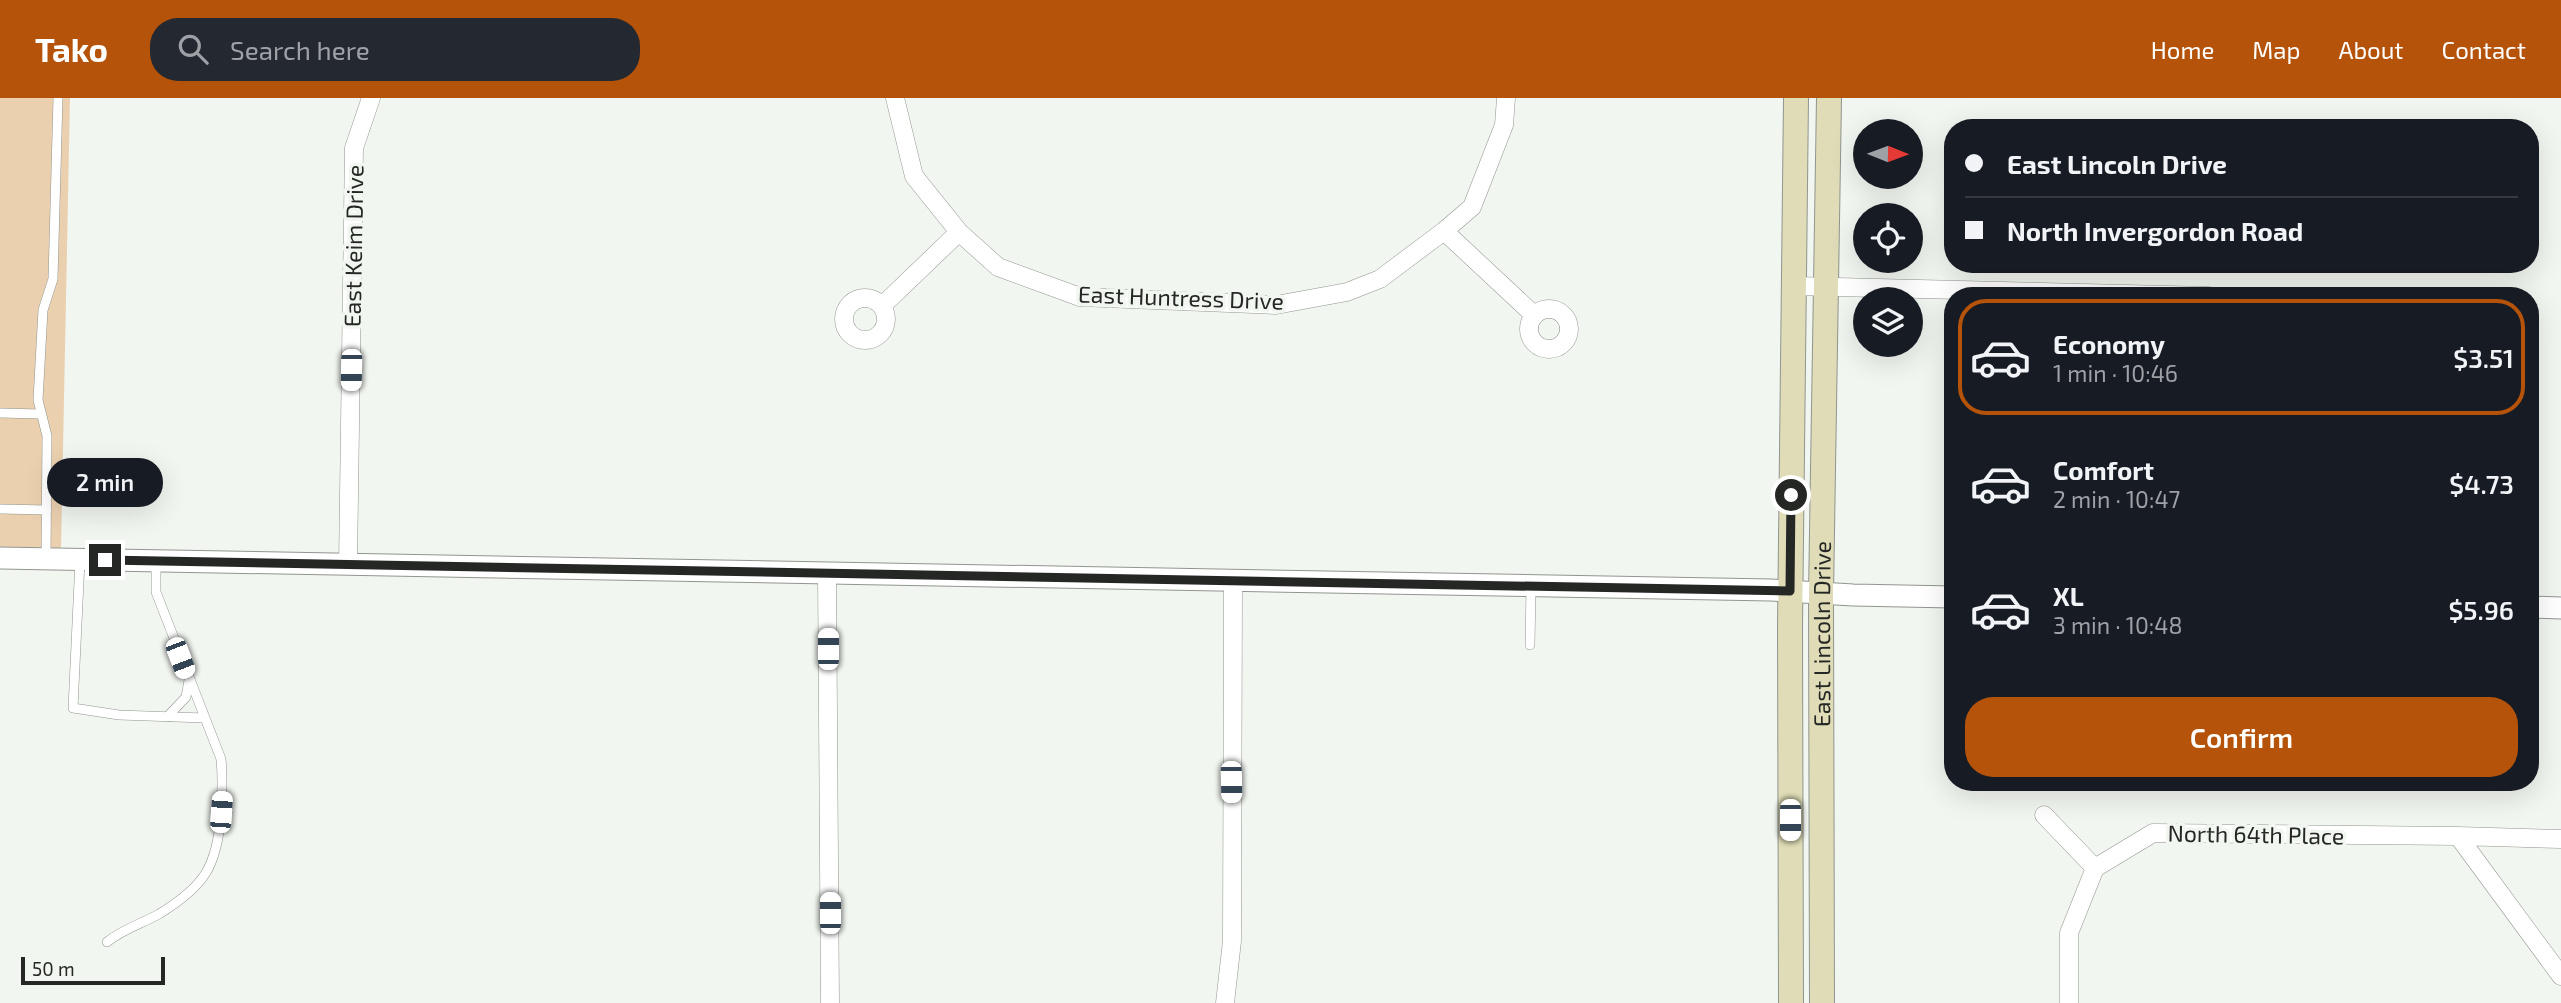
<!DOCTYPE html>
<html lang="en">
<head>
<meta charset="utf-8">
<style>
	body { margin:0; font-family:"Exo 2",sans-serif; background:#242831; color:#f1f3f6; height:100vh; display:flex; flex-direction:column; font-size:26px; white-space:nowrap }
	* { box-sizing:border-box; margin:0 }
	p { font-size:23px; color:#9ea1a6 }
	.icon { flex:none; width:38px; height:38px; fill:none; stroke:currentColor; stroke-width:2; stroke-linecap:round; stroke-linejoin:round }
	.map { position:relative; flex:1; overflow:hidden }
	.drawer { position:absolute; left:1944px; top:189px; width:595px; height:504px; display:flex; flex-direction:column; background:#171b24; border-radius:28px; box-shadow:0 7px 28px #0002 }
	.drawer>* { flex:none }
	.top-card { position:absolute; left:1944px; top:21px; width:595px; height:154px; border-radius:28px; box-shadow:0 7px 28px #0002; display:grid; align-content:center; height:154px; padding:0 21px; background:#171b24 }
	.needle { width:46px; rotate:91deg }
	.buttons { position:absolute; left:1853px; top:21px; display:grid; gap:14px }
	.buttons a { display:grid; place-items:center; width:70px; height:70px; border-radius:50%; background:#171b24; box-shadow:0 7px 28px #0002; font-size:35px }
	.scale { position:absolute; left:21px; bottom:18px; width:144px; box-sizing:border-box; padding-left:7px; border:4px solid #252725; border-top:0; font-size:19px; line-height:24px; white-space:nowrap; color:#252725; -webkit-text-stroke:5px #f2f6f0; paint-order:stroke }
	.end { position:absolute; width:32px; height:32px; margin:-16px; border:9px solid #252725; background:#fff; box-shadow:0 0 0 4px #fff }
	.from { border-radius:50% }
	.bubble { position:absolute; height:49px; border-radius:24px; background:#171b24; box-shadow:0 7px 28px #0002; font-size:23px; font-weight:600; line-height:49px; text-align:center }
	.car { position:absolute; width:21px; height:42px; margin:-21px -10px; border-radius:9px; box-shadow:0 0 5px 2px #0007; background:linear-gradient(#fff 24%,#345 0 40%,#fff 0 76%,#345 0 86%,#fff 0) }
	.top-card b { display:flex; align-items:center; gap:24px; height:66px; font-size:26px }
	.top-card b+b { border-top:2px solid #363941 }
	.top-card i { width:18px; height:18px; background:#f1f3f6 }
	ul { padding:12px 0 0; list-style:none }
	li { display:flex; align-items:center; gap:21px; height:116px; margin:0 14px 10px; padding:0 7px; border:4px solid transparent; border-radius:28px }
	li div { flex:1 }
	li b { display:block; font-size:26px }
	li em { font-style:normal; font-weight:600 }
	li.selected { border-color:#b45309 }
	li>.icon { width:63px; height:63px; stroke-width:1.5 }
	.action { display:flex; gap:14px; margin-top:auto; padding:14px 21px }
	.action a { flex:1; height:80px; border-radius:28px; background:#b45309; color:#fff; font-size:28px; font-weight:600; line-height:80px; text-align:center }
	header { display:flex; align-items:center; gap:42px; box-sizing:border-box; height:98px; padding:0 35px; background:#b45309; color:#fff }
	header strong { font-size:33px }
	nav { display:flex; gap:38px; margin-inline-start:auto; font-size:24px }
	.search { width:490px; height:63px; background:#242831; display:flex; align-items:center; gap:18px; box-sizing:border-box; padding:0 24px; border-radius:28px; color:#9ea1a6; font-size:26px }
	.map>svg:first-child { display:block }
	.green { fill:#ebd0af }
	.lines { fill:none; stroke-linecap:round; stroke-linejoin:round }
	.service-casing { stroke:#91958f; stroke-width:10 }
	.minor-casing { stroke:#91958f; stroke-width:19 }
	.tertiary-casing { stroke:#91958f; stroke-width:23 }
	.secondary-casing { stroke:#91958f; stroke-width:26 }
	.service { stroke:#fff; stroke-width:9 }
	.minor { stroke:#fff; stroke-width:18 }
	.tertiary { stroke:#fff; stroke-width:21 }
	.secondary { stroke:#dfdcb7; stroke-width:24 }
	.route { stroke:#252725; stroke-width:9 }
	.labels { text-anchor:middle; dominant-baseline:central; stroke-width:7; stroke-linejoin:round; paint-order:stroke }
	.street-label { font-size:23px; fill:#252725; stroke:#f2f6f0 }
</style>
</head>
<body>
<header>
<strong>Tako</strong>
<div class="search"><svg class="icon" aria-label="search" viewBox="0 0 24 24"><circle cx="10" cy="10" r="6"/><path d="M15 15l6 6"/></svg>Search here</div>
<nav><a>Home</a><a>Map</a><a>About</a><a>Contact</a></nav>
</header>
<div class="map">
<svg width="2561" height="905" viewBox="0 0 2561 905">
	<rect width="100%" height="100%" fill="#f2f6f0"/>
	<!-- green -->
	<path class="green" d="M 0,0 L 70,0 L 61,451 L 0,450 Z"/>
	<g class="lines">
		<!-- service casing -->
		<g class="service-casing">
			<path id="service" d="M 0,315 L 41,316
				M 0,411 L 47,412
				M 46,459 L 47,338 L 38,302 L 43,212 L 53,181 L 58,0
				M 80,462 L 73,610 L 119,617 L 204,620
				M 1530,547 L 1531,489
				M 167,619 L 186,599 L 189,582
				M 107,844 C 123,831 141,826 159,816 C 205,788 217,768 221,716 C 222,697 223,680 221,661 L 156,494 L 156,463"/>
		</g>
		<!-- minor casing -->
		<g class="minor-casing">
			<path id="minor" d="M 895,0 L 914,78 L 959,134 L 998,169 L 1080,199 L 1276,207 L 1347,194 L 1380,181 L 1444,133 L 1472,109 L 1504,27 L 1506,0
				M 1444,133 L 1534,217
				M 1794,188 L 2209,198
				M844 221a21 21 0 1 1 42 0a21 21 0 1 1-42 0Z
				M 882,208 L 959,134
				M1529 231a20 20 0 1 1 40 0a20 20 0 1 1-40 0Z
				M 348,467 L 354,50 L 371,0
				M 827,476 L 830,905
				M 2044,717 L 2095,770
				M 2458,738 L 2561,741
				M 2095,770 L 2153,735 L 2458,738 L 2561,878
				M 1225,905 L 1232,843 L 1233,484
				M 2069,905 L 2069,835 L 2095,770"/>
		</g>
		<!-- tertiary casing -->
		<g class="tertiary-casing">
			<path id="tertiary" d="M 0,460 L 1771,492 L 1853,497 L 1953,499
				M 2530,509 L 2561,510"/>
		</g>
		<!-- secondary casing -->
		<g class="secondary-casing">
			<g id="secondary">
				<path d="M 1791,905 L 1790,530 L 1796,0"/>
				<path id="s1" d="M 1822,905 L 1821,496 L 1829,0"/>
			</g>
		</g>
		<!-- service -->
		<use href="#service" class="service"/>
		<!-- minor -->
		<use href="#minor" class="minor"/>
		<!-- tertiary -->
		<use href="#tertiary" class="tertiary"/>
		<!-- secondary -->
		<use href="#secondary" class="secondary"/>
	</g>
	<g class="lines">
		<!-- route -->
		<path class="route" d="M 105,462 L 1790,493 L 1791,397"/>
	</g>
	<g class="labels">
		<!-- street labels -->
		<g class="street-label">
			<text transform="translate(353 148) rotate(-89)">East Keim Drive</text>
			<text transform="translate(1181 199) rotate(2)">East Huntress Drive</text>
			<text stroke="none"><textPath href="#s1" startOffset="369">East Lincoln Drive</textPath></text>
			<text transform="translate(2256 736) rotate(1)">North 64th Place</text>
		</g>
	</g>
</svg>
<div class="buttons">
<a><svg class="needle" viewBox="-14 -14 28 28"><path d="M0-13l5 13h-10z" fill="#e53935"/><path d="M0 13l5-13h-10z" fill="#9ea1a6"/></svg></a>
<a><svg class="icon" aria-label="locate" viewBox="0 0 24 24"><circle cx="12" cy="12" r="6"/><path d="M12 2v4M12 18v4M2 12h4M18 12h4"/></svg></a>
<a><svg class="icon" aria-label="layers" viewBox="0 0 24 24"><path d="M12 4l9 5-9 5-9-5zM3 14l9 5 9-5"/></svg></a>
</div>
<div class="scale">50 m</div>
<i class="end from" style="left:1791px;top:397px"></i>
<i class="end" style="left:105px;top:462px"></i>
<div class="bubble" style="left:47px;top:360px;width:116px">2 min</div>
<i class="car" style="left:351px;top:272px;rotate:181deg"></i>
<i class="car" style="left:828px;top:551px;rotate:0deg"></i>
<i class="car" style="left:180px;top:560px;rotate:159deg"></i>
<i class="car" style="left:1231px;top:684px;rotate:179deg"></i>
<i class="car" style="left:221px;top:714px;rotate:4deg"></i>
<i class="car" style="left:1790px;top:722px;rotate:180deg"></i>
<i class="car" style="left:830px;top:815px;rotate:0deg"></i>
<div class="top-card">
<b><i class="from"></i>East Lincoln Drive</b>
<b><i></i>North Invergordon Road</b>
</div>
<section class="drawer">
<ul>
<li class="selected"><svg class="icon" aria-label="car" viewBox="0 0 24 24"><path d="M5 17H2v-5l4-1 3-4h7l3 4 3 1v5h-3M9 17h6M6 11h13"/><circle cx="7" cy="17" r="2"/><circle cx="17" cy="17" r="2"/></svg><div><b>Economy</b><p>1 min · 10:46</p></div><em>$3.51</em></li>
<li><svg class="icon" aria-label="car" viewBox="0 0 24 24"><path d="M5 17H2v-5l4-1 3-4h7l3 4 3 1v5h-3M9 17h6M6 11h13"/><circle cx="7" cy="17" r="2"/><circle cx="17" cy="17" r="2"/></svg><div><b>Comfort</b><p>2 min · 10:47</p></div><em>$4.73</em></li>
<li><svg class="icon" aria-label="car" viewBox="0 0 24 24"><path d="M5 17H2v-5l4-1 3-4h7l3 4 3 1v5h-3M9 17h6M6 11h13"/><circle cx="7" cy="17" r="2"/><circle cx="17" cy="17" r="2"/></svg><div><b>XL</b><p>3 min · 10:48</p></div><em>$5.96</em></li>
</ul>
<div class="action"><a>Confirm</a></div>
</section>
</div>
</body>
</html>
